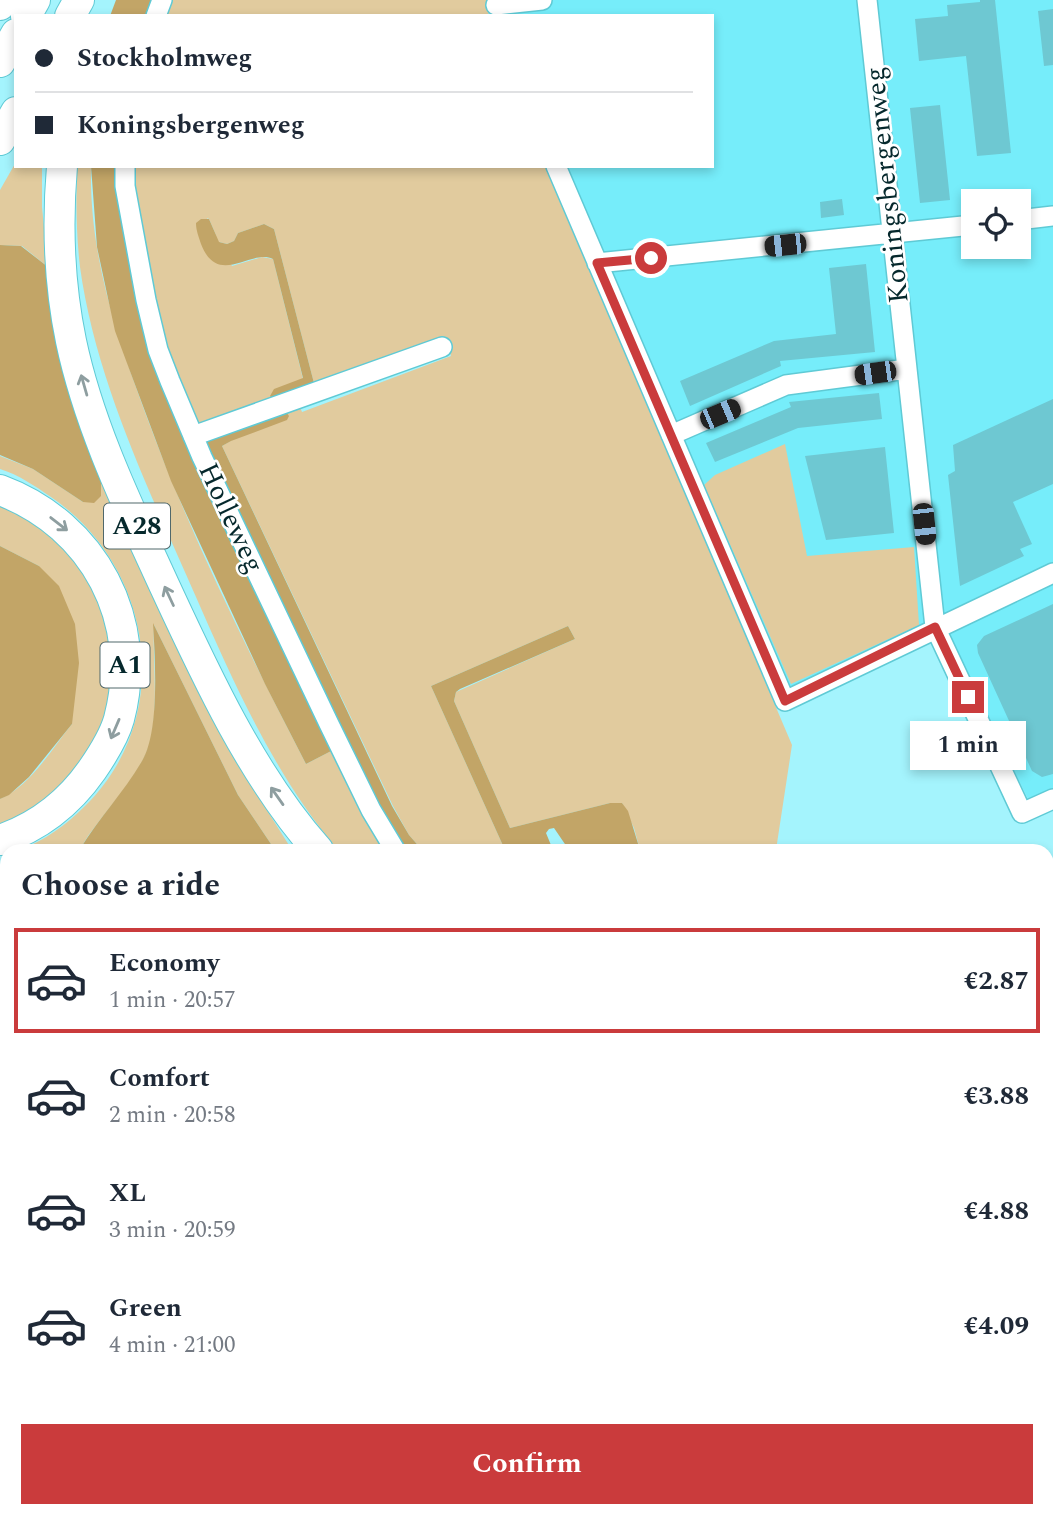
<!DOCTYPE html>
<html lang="en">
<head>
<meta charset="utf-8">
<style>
	body { margin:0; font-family:Spectral,serif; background:#f6f6f7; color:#1f2937; height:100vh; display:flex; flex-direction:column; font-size:26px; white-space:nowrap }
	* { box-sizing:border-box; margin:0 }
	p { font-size:23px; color:#747a83 }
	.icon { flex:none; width:38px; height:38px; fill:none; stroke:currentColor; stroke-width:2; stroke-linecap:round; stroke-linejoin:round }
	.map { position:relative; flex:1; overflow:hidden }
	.drawer { position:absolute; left:0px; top:844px; width:1054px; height:674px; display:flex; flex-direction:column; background:#fff; border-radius:21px 21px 0 0; box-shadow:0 4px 10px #0003 }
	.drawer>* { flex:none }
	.hud { position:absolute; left:14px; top:14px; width:700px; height:154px; border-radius:0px; box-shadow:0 4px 10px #0003; display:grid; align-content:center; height:154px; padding:0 21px; background:#fff }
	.controls { position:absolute; left:961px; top:189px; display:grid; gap:14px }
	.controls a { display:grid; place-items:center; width:70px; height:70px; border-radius:0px; background:#fff; box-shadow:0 4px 10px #0003; font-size:35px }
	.end { position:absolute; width:32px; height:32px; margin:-16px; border:9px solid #ca3b3c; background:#fff; box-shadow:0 0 0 4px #fff }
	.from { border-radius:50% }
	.bubble { position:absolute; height:49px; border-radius:0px; background:#fff; box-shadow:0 4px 10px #0003; font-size:23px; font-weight:700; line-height:49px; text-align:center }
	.car { position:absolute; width:21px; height:42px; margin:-21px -10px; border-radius:9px; box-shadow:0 0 5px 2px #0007; background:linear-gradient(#222 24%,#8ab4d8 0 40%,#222 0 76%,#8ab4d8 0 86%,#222 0) }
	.hud b { display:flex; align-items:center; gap:24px; height:66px; font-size:26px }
	.hud b+b { border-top:2px solid #e0e1e3 }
	.hud i { width:18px; height:18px; background:#1f2937 }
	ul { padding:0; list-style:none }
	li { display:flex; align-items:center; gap:21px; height:105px; margin:0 14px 10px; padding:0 7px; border:4px solid transparent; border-radius:0px }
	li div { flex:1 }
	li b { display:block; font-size:26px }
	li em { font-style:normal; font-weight:700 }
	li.on { border-color:#ca3b3c }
	li>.icon { width:63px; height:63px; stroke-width:1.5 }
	h2 { padding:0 21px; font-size:32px; line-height:84px }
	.primary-button { display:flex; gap:14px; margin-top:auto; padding:14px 21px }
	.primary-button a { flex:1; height:80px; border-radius:0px; background:#ca3b3c; color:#fff; font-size:28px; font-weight:700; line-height:80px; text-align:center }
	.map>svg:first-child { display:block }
	.built { fill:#76edfa; fill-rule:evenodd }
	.green { fill:#e1cb9e }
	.forest { fill:#c2a567 }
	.building { fill:#6ec8d2 }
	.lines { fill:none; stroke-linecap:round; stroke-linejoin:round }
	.major-tunnel { stroke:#84cbd3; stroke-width:24; stroke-dasharray:24 12; stroke-linecap:butt }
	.minor-casing { stroke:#5fcad5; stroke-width:22 }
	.major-casing { stroke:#5fcad5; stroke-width:27 }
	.highway-casing { stroke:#5fcad5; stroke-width:32 }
	.minor { stroke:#fff; stroke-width:19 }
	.major { stroke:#fff; stroke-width:24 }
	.highway { stroke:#fff; stroke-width:30 }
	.oneway { stroke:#8e9ea0 }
	.route { stroke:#ca3b3c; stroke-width:9 }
	.labels { text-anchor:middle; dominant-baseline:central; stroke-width:5; stroke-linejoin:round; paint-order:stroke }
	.shield { fill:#fff; stroke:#50686b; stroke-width:2 }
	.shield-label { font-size:26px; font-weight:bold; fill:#05282c }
	.street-label { font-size:28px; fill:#05282c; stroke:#fff }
</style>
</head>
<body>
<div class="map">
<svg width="1053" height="1516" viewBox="0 0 1053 1516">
	<rect width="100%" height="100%" fill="#a4f4fd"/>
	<!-- built -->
	<path class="built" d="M 459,0 L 1053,0 L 1053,798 L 1031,805 L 946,634 L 760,716 L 514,166 L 712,166 L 712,16 L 462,16 ZM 973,201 L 1018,201 L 1018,247 L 973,247 Z"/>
	<!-- green -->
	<path class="green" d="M 167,0 L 486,0 L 489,16 L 162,16 Z
		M 16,162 L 16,166 L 42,166 L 42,207 L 48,267 L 22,246 L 0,245 L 0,190 Z
		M 77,166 L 91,166 C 89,255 116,333 146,415 C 190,534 247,650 306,764 L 335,749 L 389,850 L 338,850 C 275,776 235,686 196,597 C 150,492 96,382 80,267 C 76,233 76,200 77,166 Z
		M 130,166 L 546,166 L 792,745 L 776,850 L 640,850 L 634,828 L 622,803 L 610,803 L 510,828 L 454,701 L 456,692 L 575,639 L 568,626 L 431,686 L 505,850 L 422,850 L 409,835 L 393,806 L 222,446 L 284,409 L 299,404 L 302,412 L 451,356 L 445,339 L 315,387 L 274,229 L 264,224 L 238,233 L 234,241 L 227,244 L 219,242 L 209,219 L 207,218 L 232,266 L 262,257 L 273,259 L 303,379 L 293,383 L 275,402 L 196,430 L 163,349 Z
		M 785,444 L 807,556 L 914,547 L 919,625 L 791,684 L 704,485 L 715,475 Z
		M 0,456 L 33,469 L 83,502 L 101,462 L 213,711 L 258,796 L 292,850 L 275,850 L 238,795 L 154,625 C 152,663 162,726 143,760 C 128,787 106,811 88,836 L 80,849 L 82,850 L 19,850 C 44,841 66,825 85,806 C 176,717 154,567 51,497 C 35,486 19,475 0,469 Z
		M 0,497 L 63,535 L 110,612 L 112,719 L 64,793 L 0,832 L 0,799 C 31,785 51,750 72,724 L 39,566 L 0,546 Z
		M 7,1284 L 7,1510 L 532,1510 L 535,1516 L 0,1516 L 0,1287 Z
		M 1053,1329 L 1053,1516 L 993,1516 L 996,1510 L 1046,1510 L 1046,1363 Z"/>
	<!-- forest -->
	<path class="forest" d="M 116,0 L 157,0 L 151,16 L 110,16 Z
		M 91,166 L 120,166 L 141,302 L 335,749 L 306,764 L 265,684 L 171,481 L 115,331 L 97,247 Z
		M 201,219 L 209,219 L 219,242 L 227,244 L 234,241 L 238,233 L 264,224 L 274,229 L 315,387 L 275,402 L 270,396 L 274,389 L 303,378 L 273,259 C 251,248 218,288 201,244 C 199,237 196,231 196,223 Z
		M 0,245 L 21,246 L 48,267 L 101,462 L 101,496 L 94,503 L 83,502 L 33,469 L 0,455 Z
		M 284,409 L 289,416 L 287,420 L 231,441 L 222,446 L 392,806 L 409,835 L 422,850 L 401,850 L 200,439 Z
		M 0,546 L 39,566 L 59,586 L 75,624 L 79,663 L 72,724 L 29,777 L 9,795 L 0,799 Z
		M 153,623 L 238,795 L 275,850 L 80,849 C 99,818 124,792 142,761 C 160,731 155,658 153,623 Z
		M 568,626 L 575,639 L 460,689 L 456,692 L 454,701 L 510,828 L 610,803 L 622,803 L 628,811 L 640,850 L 569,850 L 554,828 L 549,829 L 546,833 L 553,850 L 505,850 L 431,686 Z
		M 0,1054 L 7,1057 L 7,1228 L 0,1231 Z"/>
	<!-- building -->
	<path class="building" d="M 980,0 L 995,0 L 1011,153 L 977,156 L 966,56 L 919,61 L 915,19 L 948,16 L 947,5 L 980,2 Z
		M 1053,9 L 1053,65 L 1044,66 L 1038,11 Z
		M 940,105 L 950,200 L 920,203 L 910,108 Z
		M 842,199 L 844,215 L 821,218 L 820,202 Z
		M 866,264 L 875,352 L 780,361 L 781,366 L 690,406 L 680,381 L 774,341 L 836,334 L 829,268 Z
		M 879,393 L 882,419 L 798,428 L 715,462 L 706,443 L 791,407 L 789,402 Z
		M 1053,399 L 1053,484 L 1013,502 L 1032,544 L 1020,549 L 1024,556 L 960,586 L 948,475 L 955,471 L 953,445 Z
		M 885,447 L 894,533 L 826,540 L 805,456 Z
		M 1053,604 L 1053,774 L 1042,777 L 1032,771 L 978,653 L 977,645 L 984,636 Z"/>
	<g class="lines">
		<!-- major-tunnel -->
		<path class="major-tunnel" d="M 1046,1182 L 1053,1158"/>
		<!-- minor casing -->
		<g class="minor-casing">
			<path id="minor" d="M 867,0 L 935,627 L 1022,813 L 1053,799
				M 496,5 L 542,0
				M 156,16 L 162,0
				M 125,166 L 125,186 L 146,300 L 158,350 L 170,381 L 202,457 L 329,724 L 371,810 L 395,850
				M 556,166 L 785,701 L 1053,573
				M 1018,220 L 1053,216
				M 597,263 L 973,225
				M 671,435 L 786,385 L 907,369
				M 193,436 L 442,347"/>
		</g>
		<!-- major casing -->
		<g class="major-casing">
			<path id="major" d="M 1046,1122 L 1053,1096
				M 910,1516 L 915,1510
				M 937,1516 L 941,1510"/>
		</g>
		<!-- highway casing -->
		<g class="highway-casing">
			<path id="highway" d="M 0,5 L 3,0
				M 26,16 L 35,0
				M 70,16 L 79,0
				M 0,62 L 16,34
				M 0,140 L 16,112
				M 62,166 C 57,225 59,283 71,341 C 88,422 125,500 159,574 C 202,667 250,774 318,850
				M 0,490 C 94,525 145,621 119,719 C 114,737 103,754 92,770 C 69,803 38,827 0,840
				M 0,887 L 7,889
				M 0,931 L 7,933
				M 0,962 L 7,964
				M 0,1001 L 7,1003
				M 1046,1178 L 1053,1180
				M 1046,1212 L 1053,1214
				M 1046,1242 L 1053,1244
				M 0,1272 L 7,1269
				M 1046,1282 L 1053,1284"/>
		</g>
		<!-- minor -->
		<use href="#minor" class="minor"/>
		<!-- major -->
		<use href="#major" class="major"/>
		<!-- highway -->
		<use href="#highway" class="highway"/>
	</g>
	<!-- one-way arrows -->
	<defs><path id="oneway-shaft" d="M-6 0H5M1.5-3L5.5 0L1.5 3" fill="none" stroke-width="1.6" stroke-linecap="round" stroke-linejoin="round" transform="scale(1.75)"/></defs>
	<g class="oneway">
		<use href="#oneway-shaft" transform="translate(84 385) rotate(-106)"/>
		<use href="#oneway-shaft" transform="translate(59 524) rotate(38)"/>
		<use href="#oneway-shaft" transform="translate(169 596) rotate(-115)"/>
		<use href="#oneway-shaft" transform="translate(115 729) rotate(113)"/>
		<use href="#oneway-shaft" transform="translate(277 796) rotate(-125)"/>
	</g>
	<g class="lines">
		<!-- route -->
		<path class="route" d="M 651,258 L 597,263 L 785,701 L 935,627 L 968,697"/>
	</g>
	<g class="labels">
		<!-- shield labels -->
		<g class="shield">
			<rect x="104" y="503.5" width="66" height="45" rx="5"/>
			<rect x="100.5" y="642.5" width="49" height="45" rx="5"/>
		</g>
		<g class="shield-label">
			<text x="137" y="526">A28</text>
			<text x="125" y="665">A1</text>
		</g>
		<!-- street labels -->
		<g class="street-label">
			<text transform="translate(887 185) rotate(-96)">Koningsbergenweg</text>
			<text transform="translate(231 518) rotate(65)">Holleweg</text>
		</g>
	</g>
</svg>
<div class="controls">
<a><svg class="icon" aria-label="locate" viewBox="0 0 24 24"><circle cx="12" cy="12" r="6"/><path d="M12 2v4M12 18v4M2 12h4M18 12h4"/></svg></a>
</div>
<i class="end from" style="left:651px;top:258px"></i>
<i class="end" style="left:968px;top:697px"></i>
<div class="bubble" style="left:910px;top:721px;width:116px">1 min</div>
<i class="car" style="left:785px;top:245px;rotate:264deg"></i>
<i class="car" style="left:875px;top:373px;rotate:262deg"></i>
<i class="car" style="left:720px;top:414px;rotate:67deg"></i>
<i class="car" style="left:924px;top:524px;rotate:174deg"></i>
<div class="hud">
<b><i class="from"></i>Stockholmweg</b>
<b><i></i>Koningsbergenweg</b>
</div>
<section class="drawer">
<h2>Choose a ride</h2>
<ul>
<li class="on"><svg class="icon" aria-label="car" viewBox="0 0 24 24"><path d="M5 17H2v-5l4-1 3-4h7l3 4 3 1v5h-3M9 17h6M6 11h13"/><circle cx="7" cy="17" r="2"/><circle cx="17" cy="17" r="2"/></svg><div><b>Economy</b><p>1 min · 20:57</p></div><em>€2.87</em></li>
<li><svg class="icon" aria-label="car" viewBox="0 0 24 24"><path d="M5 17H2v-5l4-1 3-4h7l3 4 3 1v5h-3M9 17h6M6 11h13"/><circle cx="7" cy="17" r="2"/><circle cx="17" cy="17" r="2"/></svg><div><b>Comfort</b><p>2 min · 20:58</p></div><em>€3.88</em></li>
<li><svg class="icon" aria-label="car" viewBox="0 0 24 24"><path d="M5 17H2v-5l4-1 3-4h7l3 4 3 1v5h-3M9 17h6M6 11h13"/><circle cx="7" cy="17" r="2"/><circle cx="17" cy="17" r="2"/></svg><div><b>XL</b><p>3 min · 20:59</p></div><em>€4.88</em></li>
<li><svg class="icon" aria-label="car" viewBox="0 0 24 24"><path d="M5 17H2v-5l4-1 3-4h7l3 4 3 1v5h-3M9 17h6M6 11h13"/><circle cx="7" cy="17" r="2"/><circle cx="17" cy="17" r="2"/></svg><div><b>Green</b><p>4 min · 21:00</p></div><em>€4.09</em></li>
</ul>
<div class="primary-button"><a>Confirm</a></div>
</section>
</div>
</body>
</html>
